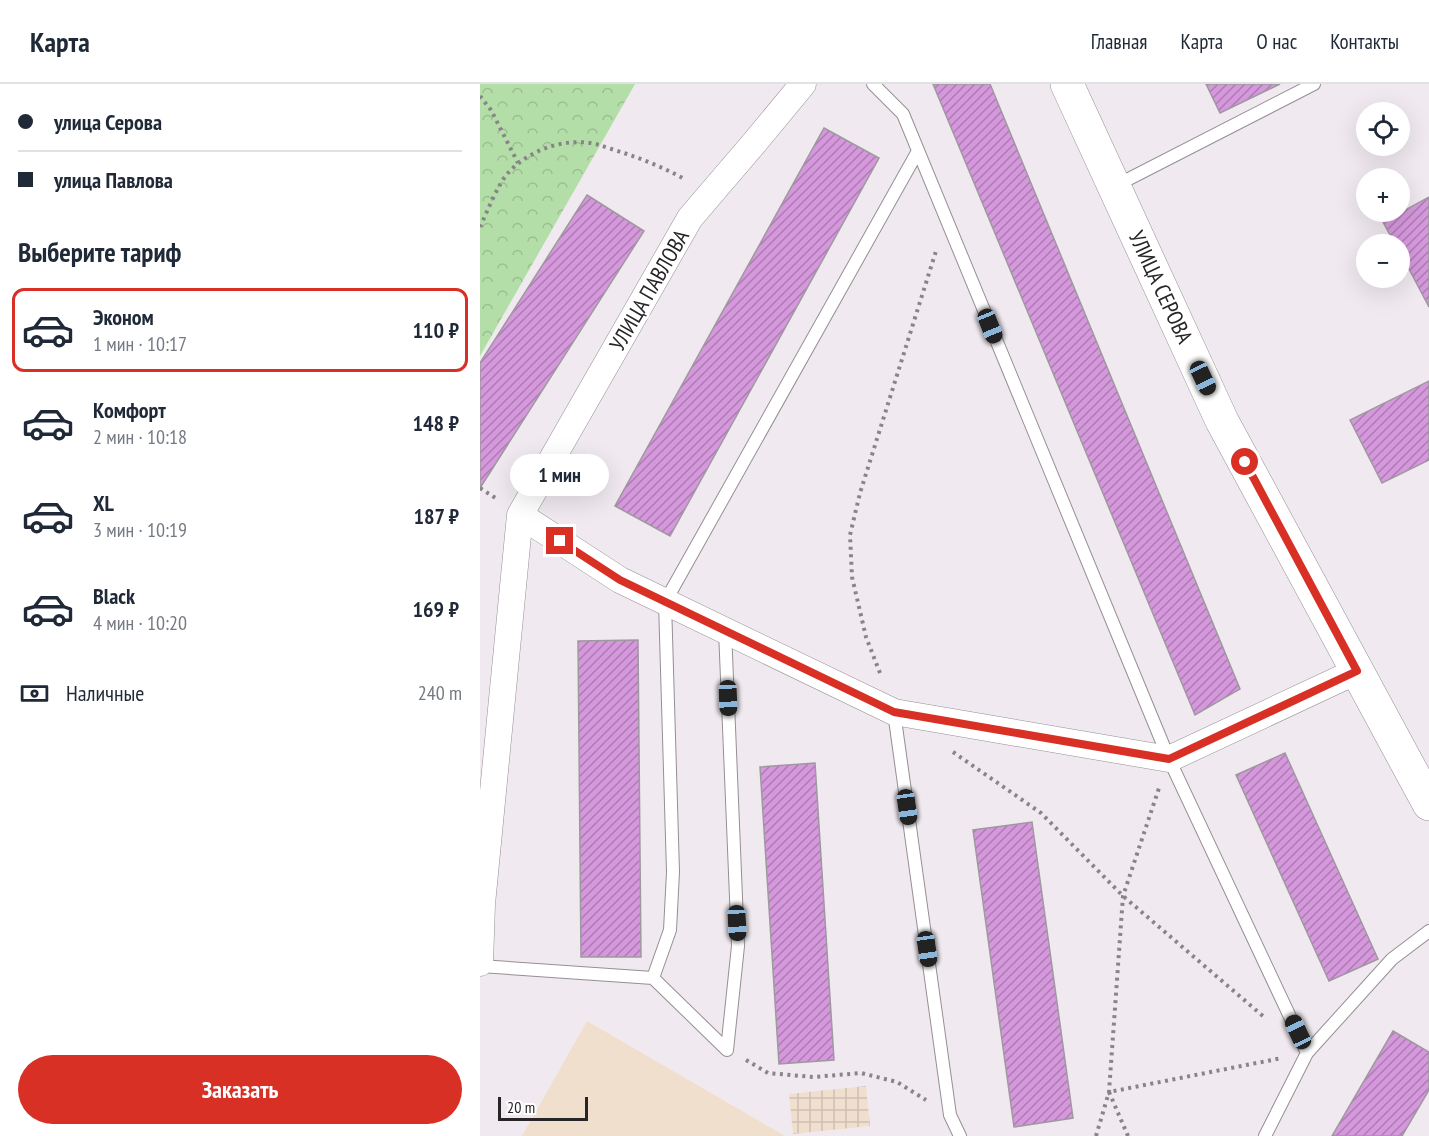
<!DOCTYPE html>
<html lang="ru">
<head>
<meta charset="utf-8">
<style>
	body { margin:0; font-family:"PT Sans Narrow",sans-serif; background:#f2f2f3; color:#1f2937; height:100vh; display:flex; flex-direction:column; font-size:22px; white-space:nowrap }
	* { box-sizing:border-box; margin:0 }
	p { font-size:20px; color:#747a83 }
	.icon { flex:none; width:33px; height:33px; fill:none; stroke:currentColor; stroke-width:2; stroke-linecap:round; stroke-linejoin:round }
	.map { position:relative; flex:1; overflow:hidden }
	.drawer { display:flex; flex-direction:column; background:#fff; width:480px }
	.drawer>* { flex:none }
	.top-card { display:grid; align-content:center; height:132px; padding:0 18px; background:#fff }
	.controls { position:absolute; left:876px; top:18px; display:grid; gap:12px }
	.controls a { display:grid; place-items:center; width:54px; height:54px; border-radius:50%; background:#fff; box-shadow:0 6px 24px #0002; font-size:30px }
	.scale { position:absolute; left:18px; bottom:15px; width:90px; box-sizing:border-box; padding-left:6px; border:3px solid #272527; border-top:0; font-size:16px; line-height:21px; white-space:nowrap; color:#272527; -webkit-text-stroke:4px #fff; paint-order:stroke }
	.end { position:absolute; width:27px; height:27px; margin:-14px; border:8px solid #d93025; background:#fff; box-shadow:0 0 0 3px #fff }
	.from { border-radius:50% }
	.bubble { position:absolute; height:42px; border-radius:21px; background:#fff; box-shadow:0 6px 24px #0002; font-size:20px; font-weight:700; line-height:42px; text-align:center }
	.car { position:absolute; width:18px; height:36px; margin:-18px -9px; border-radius:8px; box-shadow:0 0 4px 2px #0007; background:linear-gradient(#222 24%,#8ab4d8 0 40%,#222 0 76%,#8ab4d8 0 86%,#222 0) }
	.top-card b { display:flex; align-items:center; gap:21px; height:57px; font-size:22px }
	.top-card b+b { border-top:2px solid #e0e1e3 }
	.top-card i { width:15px; height:15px; background:#1f2937 }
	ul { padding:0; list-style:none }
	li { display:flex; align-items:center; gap:18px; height:84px; margin:0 12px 9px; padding:0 6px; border:3px solid transparent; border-radius:12px }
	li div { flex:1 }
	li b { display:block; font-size:22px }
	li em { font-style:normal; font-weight:700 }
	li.selected { border-color:#d93025 }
	li>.icon { width:54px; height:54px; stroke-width:1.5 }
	h2 { padding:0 18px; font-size:27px; line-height:72px }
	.pay { display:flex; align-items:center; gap:15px; height:66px; padding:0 18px; font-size:22px }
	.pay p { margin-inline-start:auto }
	.button { display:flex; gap:12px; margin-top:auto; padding:12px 18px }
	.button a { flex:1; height:69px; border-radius:36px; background:#d93025; color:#fff; font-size:24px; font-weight:700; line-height:69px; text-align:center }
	header { display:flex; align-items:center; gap:36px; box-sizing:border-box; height:84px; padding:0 30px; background:#fff; border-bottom:2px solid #e0e1e3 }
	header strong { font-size:28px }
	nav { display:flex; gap:33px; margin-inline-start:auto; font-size:21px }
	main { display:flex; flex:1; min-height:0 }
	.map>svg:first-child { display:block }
	.industrial { fill:url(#industrial-grid) }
	.education { fill:#f1dfce }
	.park { fill:url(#park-crowns) }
	.building { fill:url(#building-hatch); stroke:#9e999e; stroke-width:1.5 }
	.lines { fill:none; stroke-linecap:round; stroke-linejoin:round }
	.service-casing { stroke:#958f94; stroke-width:14 }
	.minor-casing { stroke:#958f94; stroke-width:27 }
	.secondary-casing { stroke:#958f94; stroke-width:34 }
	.path { stroke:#888588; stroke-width:4; stroke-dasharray:3 4.5; stroke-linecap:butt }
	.service { stroke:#fff; stroke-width:12 }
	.minor { stroke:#fff; stroke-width:26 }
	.secondary { stroke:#fff; stroke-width:33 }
	.route { stroke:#d93025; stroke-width:8 }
	.labels { text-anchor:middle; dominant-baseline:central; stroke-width:5; stroke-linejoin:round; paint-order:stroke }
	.street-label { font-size:22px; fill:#272527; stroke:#fff }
</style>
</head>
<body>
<header>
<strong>Карта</strong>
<nav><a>Главная</a><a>Карта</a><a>О нас</a><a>Контакты</a></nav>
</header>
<main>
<section class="drawer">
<div class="top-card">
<b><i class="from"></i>улица Серова</b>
<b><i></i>улица Павлова</b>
</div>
<h2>Выберите тариф</h2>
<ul>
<li class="selected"><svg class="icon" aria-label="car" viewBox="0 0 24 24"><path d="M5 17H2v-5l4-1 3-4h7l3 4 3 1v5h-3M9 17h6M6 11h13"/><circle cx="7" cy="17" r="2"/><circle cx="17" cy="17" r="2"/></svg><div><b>Эконом</b><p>1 мин · 10:17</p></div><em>110 ₽</em></li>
<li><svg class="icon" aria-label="car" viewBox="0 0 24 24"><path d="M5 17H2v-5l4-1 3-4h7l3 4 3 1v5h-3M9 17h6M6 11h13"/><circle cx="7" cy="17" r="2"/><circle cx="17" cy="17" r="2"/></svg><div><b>Комфорт</b><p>2 мин · 10:18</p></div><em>148 ₽</em></li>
<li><svg class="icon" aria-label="car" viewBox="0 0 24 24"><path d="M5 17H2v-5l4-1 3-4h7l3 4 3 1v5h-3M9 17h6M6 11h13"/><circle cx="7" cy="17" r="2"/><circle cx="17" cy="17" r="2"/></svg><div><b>XL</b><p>3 мин · 10:19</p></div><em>187 ₽</em></li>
<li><svg class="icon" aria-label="car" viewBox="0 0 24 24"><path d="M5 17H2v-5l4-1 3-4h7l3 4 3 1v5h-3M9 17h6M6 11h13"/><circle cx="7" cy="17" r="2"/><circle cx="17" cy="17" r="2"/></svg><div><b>Black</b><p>4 мин · 10:20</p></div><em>169 ₽</em></li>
</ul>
<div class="pay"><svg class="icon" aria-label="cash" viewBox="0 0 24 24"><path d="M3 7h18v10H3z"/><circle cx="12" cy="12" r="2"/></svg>Наличные<p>240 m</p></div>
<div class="button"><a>Заказать</a></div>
</section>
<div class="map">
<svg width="949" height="1052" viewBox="0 0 949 1052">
	<defs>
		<pattern id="industrial-grid" width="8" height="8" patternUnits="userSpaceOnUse" patternTransform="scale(1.5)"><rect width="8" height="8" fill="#f0dfce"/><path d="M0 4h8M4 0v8" fill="none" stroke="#cebfb1"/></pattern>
		<pattern id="park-crowns" width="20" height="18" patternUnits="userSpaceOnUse" patternTransform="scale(1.5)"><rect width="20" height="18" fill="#b4dea8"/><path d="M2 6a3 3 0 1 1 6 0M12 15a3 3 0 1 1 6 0" fill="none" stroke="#9bbe91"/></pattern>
		<pattern id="building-hatch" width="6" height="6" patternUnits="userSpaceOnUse" patternTransform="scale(1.5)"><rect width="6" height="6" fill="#d598dd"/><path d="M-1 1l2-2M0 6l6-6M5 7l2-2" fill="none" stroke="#ad7cb3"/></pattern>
	</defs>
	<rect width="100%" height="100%" fill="#f0eaf0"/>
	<!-- industrial -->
	<path class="industrial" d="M 386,1002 L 390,1042 L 313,1050 L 309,1010 Z"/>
	<!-- education -->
	<path class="education" d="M 107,937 L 305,1052 L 42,1052 Z"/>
	<!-- park -->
	<path class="park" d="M 0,0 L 155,0 L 0,272 Z"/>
	<!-- building -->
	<path class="building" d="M 453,0 L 510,0 L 760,605 L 715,631 Z
		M 726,0 L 800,0 L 740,29 Z
		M 344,44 L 399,74 L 190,452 L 135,422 Z
		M 107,111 L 164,147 L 0,404 L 0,279 Z
		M 949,113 L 949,223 L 920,168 L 920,160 L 915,160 L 903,138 Z
		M 949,297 L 949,376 L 902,399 L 870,336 Z
		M 158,556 L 161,873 L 101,873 L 98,557 Z
		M 805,669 L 898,875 L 849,897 L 756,691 Z
		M 335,679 L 354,976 L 299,980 L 280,683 Z
		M 552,738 L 593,1034 L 534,1043 L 493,746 Z
		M 913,947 L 949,968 L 949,1006 L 922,1052 L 852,1052 Z"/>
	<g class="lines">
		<!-- service casing -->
		<g class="service-casing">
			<path id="service" d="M 393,0 L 423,30 L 689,675 L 827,969
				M 635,102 L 834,0
				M 414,628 L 470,1031 L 480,1052
				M 0,882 L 173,894 L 190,846 L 193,788 L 185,518 L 438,67
				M 173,894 L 247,966 L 258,862 L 245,546
				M 785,1052 L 827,969 L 912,875 L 949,847"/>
		</g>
		<!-- minor casing -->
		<g class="minor-casing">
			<path id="minor" d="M 40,431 L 140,496 L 414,628 L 689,675 L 877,587
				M 0,879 L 2,820 L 40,431 L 210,134 L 275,58 L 323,0"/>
		</g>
		<!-- secondary casing -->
		<g class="secondary-casing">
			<path id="secondary" d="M 587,0 L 742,337 L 949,720"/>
		</g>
		<!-- path -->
		<path class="path" d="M 0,12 L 11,26 L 38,79
			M 0,143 C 7,128 18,100 28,89 C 49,66 85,53 116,60 C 126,63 137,67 147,70 C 167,77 187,85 206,96
			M 0,404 L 17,415
			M 400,589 L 386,553 L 372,493 L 370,451 L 380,409 L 456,167
			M 473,668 L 561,729 L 643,812 L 784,933
			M 266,976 L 288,989 L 333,993 L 381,989 L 417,998 L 446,1016
			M 616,1052 L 629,1008 L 643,812 L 679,704
			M 648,1052 L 629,1008 L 802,974"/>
		<!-- service -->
		<use href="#service" class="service"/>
		<!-- minor -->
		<use href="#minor" class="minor"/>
		<!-- secondary -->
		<use href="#secondary" class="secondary"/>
	</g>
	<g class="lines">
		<!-- route -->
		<path class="route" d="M 80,457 L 140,496 L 414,628 L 689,675 L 877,587 L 765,378"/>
	</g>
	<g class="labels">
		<!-- street labels -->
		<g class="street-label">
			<text transform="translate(681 203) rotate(65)">УЛИЦА СЕРОВА</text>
			<text transform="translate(169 206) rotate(-60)">УЛИЦА ПАВЛОВА</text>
		</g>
	</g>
</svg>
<div class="controls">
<a><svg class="icon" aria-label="locate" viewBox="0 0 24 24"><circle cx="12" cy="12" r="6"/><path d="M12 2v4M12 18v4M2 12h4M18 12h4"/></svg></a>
<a>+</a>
<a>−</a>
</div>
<div class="scale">20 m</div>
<i class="end from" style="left:765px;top:378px"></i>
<i class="end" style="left:80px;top:457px"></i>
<div class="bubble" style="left:30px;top:370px;width:99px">1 мин</div>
<i class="car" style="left:510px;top:242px;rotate:158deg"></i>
<i class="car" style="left:723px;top:294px;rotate:155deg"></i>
<i class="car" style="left:248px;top:614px;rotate:178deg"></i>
<i class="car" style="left:427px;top:723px;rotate:172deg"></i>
<i class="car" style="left:257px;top:839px;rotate:177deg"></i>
<i class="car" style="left:447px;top:865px;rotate:172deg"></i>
<i class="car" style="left:818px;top:948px;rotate:335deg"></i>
</div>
</main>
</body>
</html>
